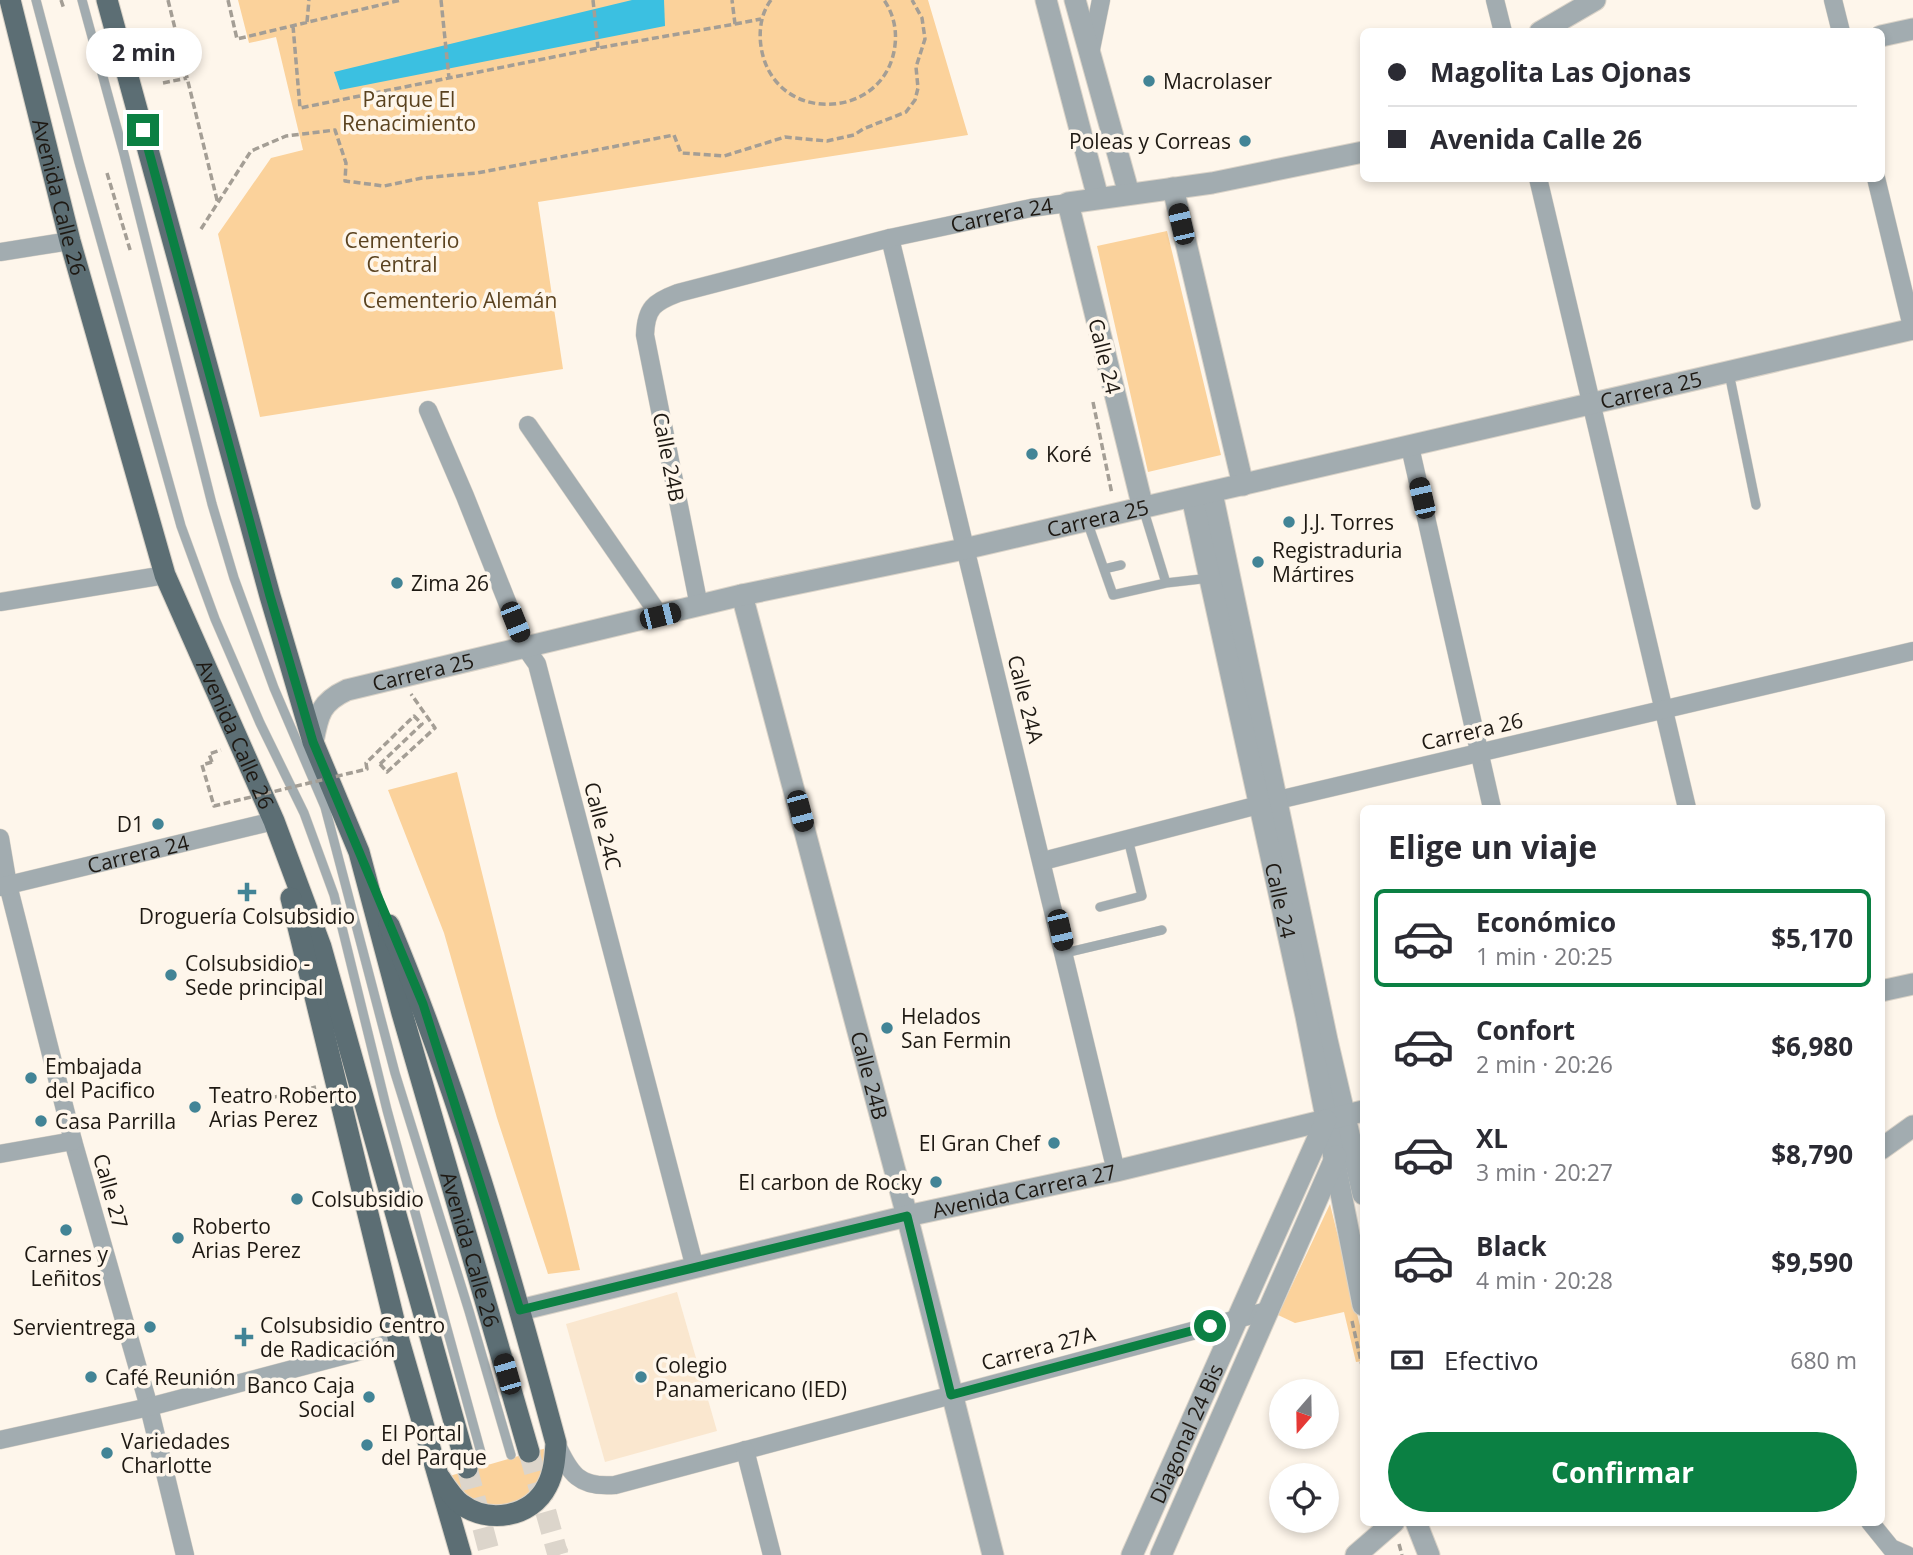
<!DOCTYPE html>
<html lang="es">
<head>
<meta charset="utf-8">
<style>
	body { margin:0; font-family:"Open Sans",sans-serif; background:#f7f7f7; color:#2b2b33; height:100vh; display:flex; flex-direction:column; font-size:26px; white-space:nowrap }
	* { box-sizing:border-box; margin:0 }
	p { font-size:23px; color:#7c7c81 }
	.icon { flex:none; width:38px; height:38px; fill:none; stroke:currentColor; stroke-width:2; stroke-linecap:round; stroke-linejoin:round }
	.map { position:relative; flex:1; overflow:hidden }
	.panel { position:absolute; left:1360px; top:805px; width:525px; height:721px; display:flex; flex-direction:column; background:#fff; border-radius:10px; box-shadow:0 4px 10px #0003 }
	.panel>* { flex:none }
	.banner { position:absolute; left:1360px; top:28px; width:525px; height:154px; border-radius:10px; box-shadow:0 4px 10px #0003; display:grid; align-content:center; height:154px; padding:0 28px; background:#fff }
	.needle { width:46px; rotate:200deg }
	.fabs { position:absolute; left:1269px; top:1379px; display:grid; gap:14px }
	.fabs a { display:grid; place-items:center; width:70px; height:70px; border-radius:50%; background:#fff; box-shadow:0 4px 10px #0003; font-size:35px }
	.end { position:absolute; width:32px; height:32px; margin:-16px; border:9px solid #0b8043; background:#fff; box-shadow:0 0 0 4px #fff }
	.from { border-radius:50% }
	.bubble { position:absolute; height:49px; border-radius:24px; background:#fff; box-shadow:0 4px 10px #0003; font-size:23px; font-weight:700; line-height:49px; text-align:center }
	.car { position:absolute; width:21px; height:42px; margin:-21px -10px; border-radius:9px; box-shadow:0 0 5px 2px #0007; background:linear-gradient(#222 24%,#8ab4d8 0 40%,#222 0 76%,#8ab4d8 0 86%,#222 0) }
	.banner b { display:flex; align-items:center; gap:24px; height:66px; font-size:26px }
	.banner b+b { border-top:2px solid #e1e1e2 }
	.banner i { width:18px; height:18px; background:#2b2b33 }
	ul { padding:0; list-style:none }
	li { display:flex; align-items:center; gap:21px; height:98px; margin:0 14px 10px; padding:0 14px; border:4px solid transparent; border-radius:10px }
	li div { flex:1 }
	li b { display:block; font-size:26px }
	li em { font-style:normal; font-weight:700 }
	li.active { border-color:#0b8043 }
	li>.icon { width:63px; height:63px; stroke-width:1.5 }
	h2 { padding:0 28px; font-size:32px; line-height:84px }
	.pay { display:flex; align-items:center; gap:18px; height:77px; padding:0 28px; font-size:26px }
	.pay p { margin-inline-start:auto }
	.cta { display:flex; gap:14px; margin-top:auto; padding:14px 28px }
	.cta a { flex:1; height:80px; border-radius:42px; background:#0b8043; color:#fff; font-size:28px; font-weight:700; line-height:80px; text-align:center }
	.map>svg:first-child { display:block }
	.built { fill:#fae7cf }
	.green { fill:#fbd29b }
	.water { fill:#3bc0e1 }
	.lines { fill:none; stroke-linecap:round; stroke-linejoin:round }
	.primary-tunnel { stroke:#dcd5cb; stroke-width:21; stroke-dasharray:21 10; stroke-linecap:butt }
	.trunk-tunnel { stroke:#dcd5cb; stroke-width:21; stroke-dasharray:21 10; stroke-linecap:butt }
	.service-casing { stroke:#dad3c8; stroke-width:10 }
	.minor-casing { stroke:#dad3c8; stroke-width:19 }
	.tertiary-casing { stroke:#dad3c8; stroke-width:23 }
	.primary-casing { stroke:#dad3c8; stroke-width:23 }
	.path { stroke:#a49e95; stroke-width:3.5; stroke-dasharray:7 3.5; stroke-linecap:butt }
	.service { stroke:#a2acb0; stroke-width:9 }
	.minor { stroke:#a2acb0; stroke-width:18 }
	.tertiary { stroke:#a2acb0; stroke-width:21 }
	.primary { stroke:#5c6e74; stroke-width:21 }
	.path-bridge { stroke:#a49e95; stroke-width:3.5; stroke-dasharray:7 3.5; stroke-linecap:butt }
	.route { stroke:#0b8043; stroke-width:9 }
	.poi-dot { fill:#428496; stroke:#fef6eb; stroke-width:2.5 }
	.labels { text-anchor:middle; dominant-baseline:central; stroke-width:7; stroke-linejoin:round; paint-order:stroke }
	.poi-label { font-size:21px; fill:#1e1913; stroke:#fef6eb; text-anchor:start }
	.park-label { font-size:21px; fill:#5a421f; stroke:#fef6eb }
	.street-label { font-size:21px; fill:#1e1913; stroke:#fef6eb }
</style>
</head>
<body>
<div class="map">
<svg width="1913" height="1555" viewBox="0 0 1913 1555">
	<rect width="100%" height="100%" fill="#fef6eb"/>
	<!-- built -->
	<path class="built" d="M 677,1292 L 717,1431 L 605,1462 L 566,1324 Z"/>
	<!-- green -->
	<path class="green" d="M 238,0 L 928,0 L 968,135 L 538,202 L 563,369 L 260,417 L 218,234 L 271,158 L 303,150 L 276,37 L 249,43 Z
		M 1167,231 L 1221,455 L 1148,472 L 1097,246 Z
		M 457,772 L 566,1212 L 580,1270 L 548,1274 L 497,1118 L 444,933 L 388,790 Z
		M 1330,1204 L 1363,1338 L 1363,1361 L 1356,1362 L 1344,1312 L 1295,1323 L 1278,1315 Z
		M 550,1447 L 543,1479 L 517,1507 L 472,1505 L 446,1477 Z"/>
	<!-- water -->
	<path class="water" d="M 632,0 L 664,0 L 665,26 L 340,90 L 334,72 Z"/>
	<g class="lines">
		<!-- primary-tunnel -->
		<path class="primary-tunnel" d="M 529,1452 L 558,1555
			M 467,1468 L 490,1555"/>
		<!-- trunk-tunnel -->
		<path class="trunk-tunnel" d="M 557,1551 L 559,1555"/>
		<!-- service casing -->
		<g class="service-casing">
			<path id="service" d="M 36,0 L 79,162 L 181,526 L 215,619 L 260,723 L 304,813 L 334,895 L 387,1110 L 483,1460
				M 82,0 L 124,154 L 212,504 L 234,578 L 274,688 L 325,807 L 395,1073 L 469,1311 L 511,1455
				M 1729,373 L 1756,505
				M 1087,521 L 1113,595 L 1166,583 L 1143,508
				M 1104,569 L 1121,565
				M 1166,583 L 1210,578
				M 1100,907 L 1142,896 L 1128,839
				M 1065,953 L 1162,930"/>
		</g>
		<!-- minor casing -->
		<g class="minor-casing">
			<g id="minor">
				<path d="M 1495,0 L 1503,32"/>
				<path d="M 1833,0 L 1841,32"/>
				<path d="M 1090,54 L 1101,0"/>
				<path d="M 1538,178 L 1687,808"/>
				<path d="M 1876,178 L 1913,331"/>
				<path d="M 890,238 C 964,549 1043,859 1116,1171"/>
				<path d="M 0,252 L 70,241"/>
				<path d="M 428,410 L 465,496 L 525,647 L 537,664 L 695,1268"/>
				<path d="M 528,425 L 660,616"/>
				<path d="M 1410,447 L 1492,808"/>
				<path d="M 0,602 L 165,575"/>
				<path id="s1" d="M 699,606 L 645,335 C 646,308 654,302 678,293 L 890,238 L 1031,208 L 1068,203"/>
				<path d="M 0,838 L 8,885 L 73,1141 L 149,1407 L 185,1555"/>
				<path d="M 1043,861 L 1278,800 L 1913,651"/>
				<path id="s2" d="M 0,887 L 274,821"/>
				<path d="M 0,1154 L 73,1141"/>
				<path d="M 0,1440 L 149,1407 L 399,1341"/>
				<path d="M 556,1443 C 570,1474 579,1488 615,1485 L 1267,1311"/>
				<path d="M 745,1450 L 772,1555"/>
				<path d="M 1870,1522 L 1891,1548 L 1907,1555"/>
			</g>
		</g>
		<!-- tertiary casing -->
		<g class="tertiary-casing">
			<g id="tertiary">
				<path d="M 1046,0 L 1098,198"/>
				<path d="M 1075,0 L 1129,194"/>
				<path d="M 1540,32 L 1595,0"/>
				<path d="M 1881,36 L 1913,29"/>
				<path d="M 1173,188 L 1243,485"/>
				<path d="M 1212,493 L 1327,1040 L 1363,1194"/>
				<path id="s3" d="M 1192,497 L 1306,1016 L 1363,1305"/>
				<path d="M 1143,508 L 1068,203 L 1212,183 L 1363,152"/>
				<path id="s4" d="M 742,595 L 907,1216 L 993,1555"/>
				<path id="s5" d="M 313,742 C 318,714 321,702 347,690 L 742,595 L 964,549 L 1913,329"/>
				<path d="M 1881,991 L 1913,984"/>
				<path d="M 1881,1149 L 1913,1126"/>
				<path id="s6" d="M 520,1310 L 907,1216 L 1116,1171 L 1363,1111"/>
				<path d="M 1416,1522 L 1429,1555"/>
				<path id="s7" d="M 1132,1555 L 1326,1120"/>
				<path d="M 1161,1555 L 1336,1156"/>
				<path d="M 1356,1555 L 1394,1522"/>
			</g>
		</g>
		<!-- primary casing -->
		<g class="primary-casing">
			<g id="primary">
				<path id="s8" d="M 10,0 L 70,241 L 165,575 L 274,821 L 321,947 L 467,1468"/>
				<path id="s9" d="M 107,0 L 270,596 L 313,742 L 359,852 L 402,1013 L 529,1452"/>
				<path d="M 291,898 L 399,1341 L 461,1555"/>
				<path d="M 389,925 C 459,1092 509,1268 556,1443 C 555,1458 554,1473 547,1486 C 531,1518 488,1524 461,1504 C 452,1497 446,1487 440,1478"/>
			</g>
		</g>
		<!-- path -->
		<path class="path" d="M 61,0 L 64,9
			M 168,0 L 218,204
			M 228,0 L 237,39 L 401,0
			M 441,0 L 449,78
			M 593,0 L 598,48
			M 771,0 C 759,16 758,38 763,56 C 782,126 887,118 895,45 C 897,29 893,13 884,0
			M 307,22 L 309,0
			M 735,24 L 761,19
			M 293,26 L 300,108 L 598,48 L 735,24 L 732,0
			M 1596,31 L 1596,32
			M 163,83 L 187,78
			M 107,173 L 131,253
			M 201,229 L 251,151 L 286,136 L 335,130 L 346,163 L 345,181 L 384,186 L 422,178 L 477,173 L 674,135 L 681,153 L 724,156 L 785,137 L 827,141 L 854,135 L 863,129 L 906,112 L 915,100 L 918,88 L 916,67 L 925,39 L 922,18 L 912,0
			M 1093,402 L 1112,494
			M 212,762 L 209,754 L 221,750
			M 380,764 L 387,772 L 435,728 L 411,694
			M 250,1103 L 316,1087
			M 1352,1321 L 1363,1370
			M 1399,1544 L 1402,1555"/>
		<!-- service -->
		<use href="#service" class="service"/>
		<!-- minor -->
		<use href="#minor" class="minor"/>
		<!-- tertiary -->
		<use href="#tertiary" class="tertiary"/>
		<!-- primary -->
		<use href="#primary" class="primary"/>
		<!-- path-bridge -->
		<path class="path-bridge" d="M 212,762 L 202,765 L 214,806 L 367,769 L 366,763 L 414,716 L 422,724 L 380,764"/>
	</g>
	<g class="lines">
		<!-- route -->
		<path class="route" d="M 143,130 L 270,596 L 313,742 L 423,1004 L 520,1310 L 907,1216 L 951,1395 L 1210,1326"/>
	</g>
	<!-- markers -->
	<g class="poi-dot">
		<circle cx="1149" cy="81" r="7"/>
		<circle cx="1245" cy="141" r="7"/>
		<circle cx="1032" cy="454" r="7"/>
		<circle cx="1289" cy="522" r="7"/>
		<circle cx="1258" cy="562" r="7"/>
		<circle cx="397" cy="583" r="7"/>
		<circle cx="158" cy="824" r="7"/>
		<path d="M243.5 881.5h7v7h7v7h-7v7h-7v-7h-7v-7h7z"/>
		<circle cx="171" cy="975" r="7"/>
		<circle cx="887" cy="1028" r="7"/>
		<circle cx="31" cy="1078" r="7"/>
		<circle cx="195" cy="1107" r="7"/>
		<circle cx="41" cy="1121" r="7"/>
		<circle cx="1054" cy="1143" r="7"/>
		<circle cx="936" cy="1182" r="7"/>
		<circle cx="297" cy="1199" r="7"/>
		<circle cx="66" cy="1230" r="7"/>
		<circle cx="178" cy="1238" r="7"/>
		<circle cx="150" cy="1327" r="7"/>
		<path d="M240.5 1326.5h7v7h7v7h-7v7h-7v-7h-7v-7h7z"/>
		<circle cx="91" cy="1377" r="7"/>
		<circle cx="641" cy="1377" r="7"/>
		<circle cx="369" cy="1397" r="7"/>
		<circle cx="367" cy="1445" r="7"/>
		<circle cx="107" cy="1453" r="7"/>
	</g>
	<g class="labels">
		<!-- poi labels -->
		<g class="poi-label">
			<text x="1163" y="81">Macrolaser</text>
			<text x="1231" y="141" text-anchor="end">Poleas y Correas</text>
			<text x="1046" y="454">Koré</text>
			<text x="1303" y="522">J.J. Torres</text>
			<text x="1272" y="550">Registraduria<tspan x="1272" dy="24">Mártires</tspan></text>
			<text x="411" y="583">Zima 26</text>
			<text x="144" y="824" text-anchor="end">D1</text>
			<text x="247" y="916" text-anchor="middle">Droguería Colsubsidio</text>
			<text x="185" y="963">Colsubsidio -<tspan x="185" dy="24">Sede principal</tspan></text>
			<text x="901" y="1016">Helados<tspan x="901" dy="24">San Fermin</tspan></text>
			<text x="45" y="1066">Embajada<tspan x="45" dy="24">del Pacifico</tspan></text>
			<text x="209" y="1095">Teatro Roberto<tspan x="209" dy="24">Arias Perez</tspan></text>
			<text x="55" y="1121">Casa Parrilla</text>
			<text x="1040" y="1143" text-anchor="end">El Gran Chef</text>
			<text x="922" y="1182" text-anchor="end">El carbon de Rocky</text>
			<text x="311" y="1199">Colsubsidio</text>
			<text x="192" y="1226">Roberto<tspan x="192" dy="24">Arias Perez</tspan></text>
			<text x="66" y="1254" text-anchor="middle">Carnes y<tspan x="66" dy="24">Leñitos</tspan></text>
			<text x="260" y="1325">Colsubsidio Centro<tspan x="260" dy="24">de Radicación</tspan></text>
			<text x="136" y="1327" text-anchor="end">Servientrega</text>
			<text x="655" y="1365">Colegio<tspan x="655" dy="24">Panamericano (IED)</tspan></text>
			<text x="105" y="1377">Café Reunión</text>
			<text x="355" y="1385" text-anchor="end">Banco Caja<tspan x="355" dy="24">Social</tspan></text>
			<text x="381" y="1433">El Portal<tspan x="381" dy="24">del Parque</tspan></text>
			<text x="121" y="1441">Variedades<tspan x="121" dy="24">Charlotte</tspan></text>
		</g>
		<!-- park labels -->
		<g class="park-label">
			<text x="409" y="99">Parque El<tspan x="409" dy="24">Renacimiento</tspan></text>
			<text x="402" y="240">Cementerio<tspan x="402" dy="24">Central</tspan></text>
			<text x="460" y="300">Cementerio Alemán</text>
		</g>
		<!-- street labels -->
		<g class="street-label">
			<text stroke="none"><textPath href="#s8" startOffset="203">Avenida Calle 26</textPath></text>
			<text stroke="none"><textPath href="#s1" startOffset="668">Carrera 24</textPath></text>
			<text transform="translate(1105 356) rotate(76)">Calle 24</text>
			<text stroke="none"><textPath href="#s5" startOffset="1404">Carrera 25</textPath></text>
			<text transform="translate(669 457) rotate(79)">Calle 24B</text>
			<text stroke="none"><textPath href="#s5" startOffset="836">Carrera 25</textPath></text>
			<text stroke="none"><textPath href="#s5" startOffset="144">Carrera 25</textPath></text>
			<text transform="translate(1026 699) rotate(76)">Calle 24A</text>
			<text transform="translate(1472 731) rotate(-13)">Carrera 26</text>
			<text stroke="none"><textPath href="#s8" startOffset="770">Avenida Calle 26</textPath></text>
			<text transform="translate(603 826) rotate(75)">Calle 24C</text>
			<text stroke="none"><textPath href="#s2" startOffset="142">Carrera 24</textPath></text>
			<text stroke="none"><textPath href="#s3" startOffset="413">Calle 24</textPath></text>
			<text stroke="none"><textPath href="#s4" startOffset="497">Calle 24B</textPath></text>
			<text transform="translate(111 1191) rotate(74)">Calle 27</text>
			<text stroke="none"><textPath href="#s6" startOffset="518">Avenida Carrera 27</textPath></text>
			<text stroke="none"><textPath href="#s9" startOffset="1302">Avenida Calle 26</textPath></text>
			<text transform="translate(1038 1348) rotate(-15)">Carrera 27A</text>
			<text stroke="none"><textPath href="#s7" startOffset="133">Diagonal 24 Bis</textPath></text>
		</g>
	</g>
</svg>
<div class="fabs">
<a><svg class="needle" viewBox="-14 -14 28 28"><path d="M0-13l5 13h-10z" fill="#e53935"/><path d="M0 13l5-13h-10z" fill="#7c7c81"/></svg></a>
<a><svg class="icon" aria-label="locate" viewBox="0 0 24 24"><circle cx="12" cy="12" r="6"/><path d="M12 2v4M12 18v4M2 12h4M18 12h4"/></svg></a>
</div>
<i class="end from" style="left:1210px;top:1326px"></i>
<i class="end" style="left:143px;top:130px"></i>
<div class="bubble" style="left:86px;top:28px;width:116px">2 min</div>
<i class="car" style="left:1181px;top:224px;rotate:347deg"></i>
<i class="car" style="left:1422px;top:498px;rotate:347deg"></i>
<i class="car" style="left:660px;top:616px;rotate:76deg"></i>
<i class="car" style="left:515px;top:622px;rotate:158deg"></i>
<i class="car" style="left:800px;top:811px;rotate:165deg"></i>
<i class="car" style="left:1060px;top:930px;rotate:167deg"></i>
<i class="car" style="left:507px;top:1374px;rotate:344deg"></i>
<div class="banner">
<b><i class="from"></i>Magolita Las Ojonas</b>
<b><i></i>Avenida Calle 26</b>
</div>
<section class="panel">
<h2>Elige un viaje</h2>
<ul>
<li class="active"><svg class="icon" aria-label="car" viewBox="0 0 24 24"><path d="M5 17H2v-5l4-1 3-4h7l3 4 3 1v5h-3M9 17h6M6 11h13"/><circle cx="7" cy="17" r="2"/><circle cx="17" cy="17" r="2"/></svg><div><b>Económico</b><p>1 min · 20:25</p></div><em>$5,170</em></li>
<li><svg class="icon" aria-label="car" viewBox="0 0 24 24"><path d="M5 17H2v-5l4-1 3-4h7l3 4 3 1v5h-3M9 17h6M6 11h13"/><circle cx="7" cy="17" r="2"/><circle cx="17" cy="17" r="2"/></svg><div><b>Confort</b><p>2 min · 20:26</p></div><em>$6,980</em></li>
<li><svg class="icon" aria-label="car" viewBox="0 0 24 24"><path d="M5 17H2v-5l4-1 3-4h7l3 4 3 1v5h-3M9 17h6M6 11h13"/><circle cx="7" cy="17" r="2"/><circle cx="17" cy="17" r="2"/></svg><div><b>XL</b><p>3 min · 20:27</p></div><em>$8,790</em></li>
<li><svg class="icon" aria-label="car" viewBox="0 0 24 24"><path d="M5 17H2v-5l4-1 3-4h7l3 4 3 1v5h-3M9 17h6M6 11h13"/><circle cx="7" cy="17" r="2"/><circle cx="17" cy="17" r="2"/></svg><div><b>Black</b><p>4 min · 20:28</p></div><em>$9,590</em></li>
</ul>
<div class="pay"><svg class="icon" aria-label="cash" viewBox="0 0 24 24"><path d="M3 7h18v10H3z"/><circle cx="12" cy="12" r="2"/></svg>Efectivo<p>680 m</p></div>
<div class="cta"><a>Confirmar</a></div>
</section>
</div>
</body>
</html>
